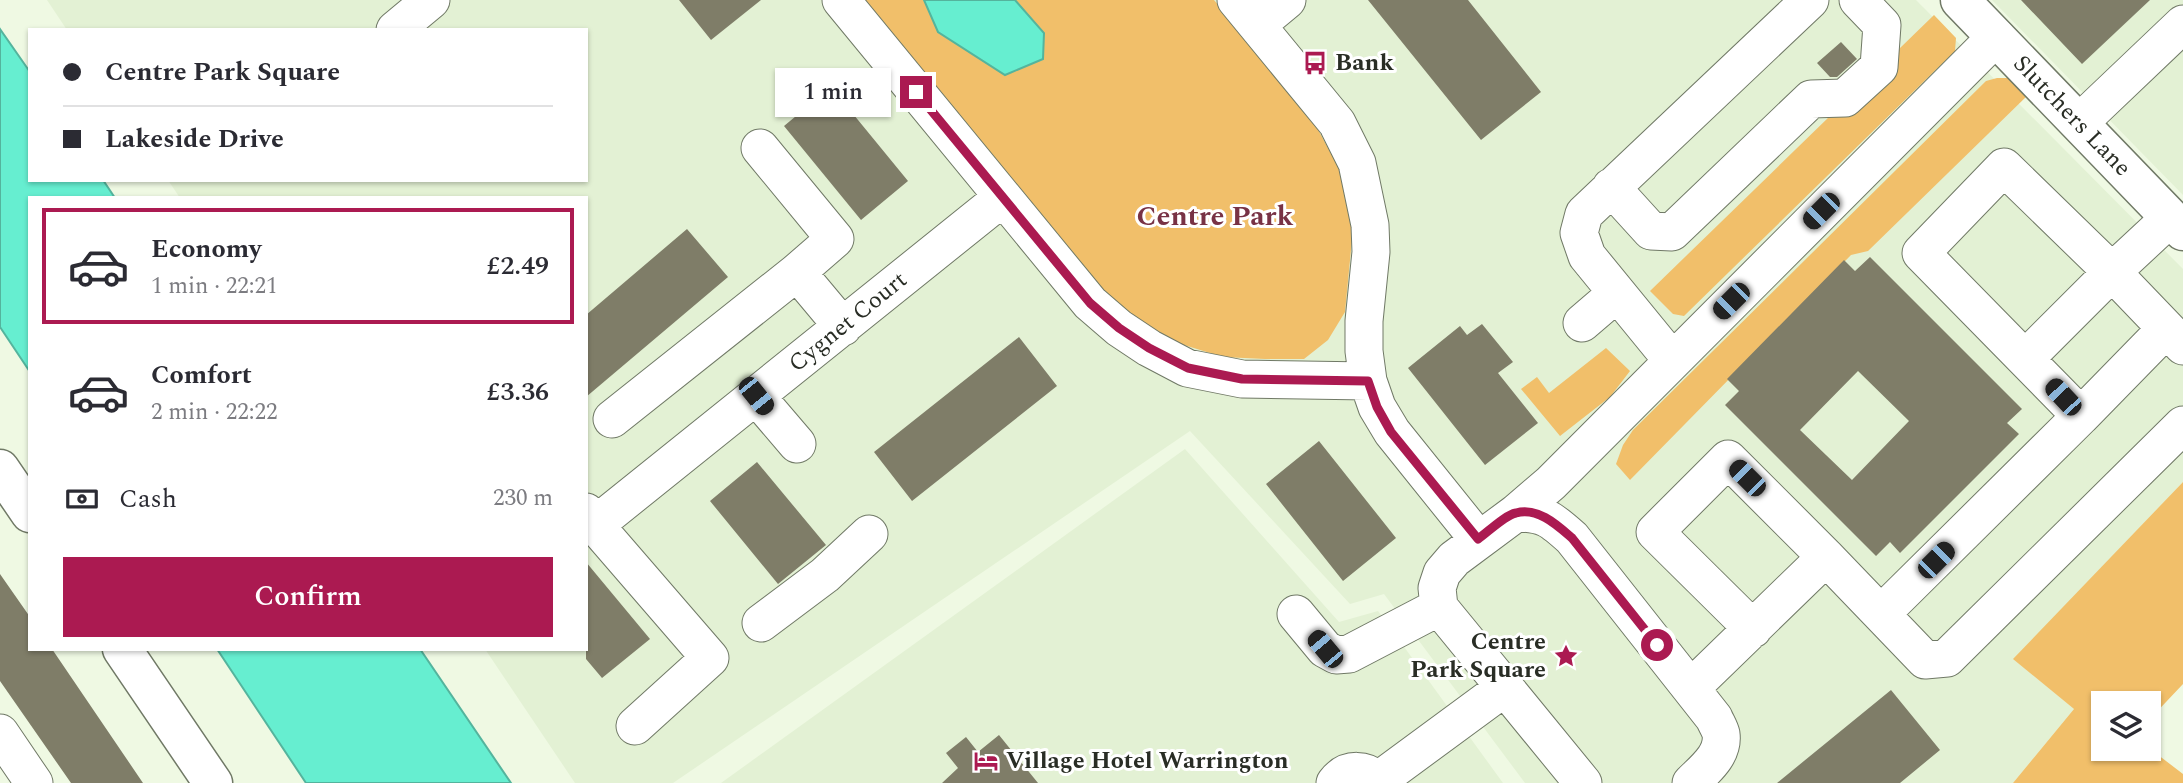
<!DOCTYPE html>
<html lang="en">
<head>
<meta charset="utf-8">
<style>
	body { margin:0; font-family:Spectral,serif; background:#f2f2f3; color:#2b2b33; height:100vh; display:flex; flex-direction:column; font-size:26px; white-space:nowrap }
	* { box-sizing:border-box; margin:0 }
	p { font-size:23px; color:#7c7c81 }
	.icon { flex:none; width:38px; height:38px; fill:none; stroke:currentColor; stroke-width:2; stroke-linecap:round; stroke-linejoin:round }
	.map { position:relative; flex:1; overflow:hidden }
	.panel { position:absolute; left:28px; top:196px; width:560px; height:455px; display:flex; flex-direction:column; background:#fff; border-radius:0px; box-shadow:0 2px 5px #0004 }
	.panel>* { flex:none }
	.guide { position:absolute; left:28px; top:28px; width:560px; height:154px; border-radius:0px; box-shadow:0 2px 5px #0004; display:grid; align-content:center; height:154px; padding:0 35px; background:#fff }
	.buttons { position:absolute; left:2091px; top:691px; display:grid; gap:14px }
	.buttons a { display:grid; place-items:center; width:70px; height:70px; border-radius:0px; background:#fff; box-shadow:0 2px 5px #0004; font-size:35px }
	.end { position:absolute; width:32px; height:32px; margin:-16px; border:9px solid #ab1a51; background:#fff; box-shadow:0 0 0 4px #fff }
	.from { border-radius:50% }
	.bubble { position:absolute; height:49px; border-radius:0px; background:#fff; box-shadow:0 2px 5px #0004; font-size:23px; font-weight:600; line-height:49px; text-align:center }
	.car { position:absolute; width:21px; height:42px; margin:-21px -10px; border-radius:9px; box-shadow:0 0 5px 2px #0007; background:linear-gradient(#222 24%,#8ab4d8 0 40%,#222 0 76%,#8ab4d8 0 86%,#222 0) }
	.guide b { display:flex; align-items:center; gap:24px; height:66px; font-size:26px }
	.guide b+b { border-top:2px solid #e1e1e2 }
	.guide i { width:18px; height:18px; background:#2b2b33 }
	ul { padding:12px 0 0; list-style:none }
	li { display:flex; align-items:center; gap:21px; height:116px; margin:0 14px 10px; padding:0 21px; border:4px solid transparent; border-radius:0px }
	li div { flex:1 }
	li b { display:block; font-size:26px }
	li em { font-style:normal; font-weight:600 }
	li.on { border-color:#ab1a51 }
	li>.icon { width:63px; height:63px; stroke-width:1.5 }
	.pay { display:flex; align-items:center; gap:18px; height:77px; padding:0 35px; font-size:26px }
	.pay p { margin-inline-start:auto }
	.action { display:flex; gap:14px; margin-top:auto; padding:14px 35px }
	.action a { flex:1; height:80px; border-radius:0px; background:#ab1a51; color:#fff; font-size:28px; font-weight:600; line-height:80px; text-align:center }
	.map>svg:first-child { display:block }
	.built { fill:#e3f1d4 }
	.green { fill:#f1bf6a }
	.water { fill:#66eed0; stroke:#54b49d; stroke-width:2 }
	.building { fill:#7f7d68; fill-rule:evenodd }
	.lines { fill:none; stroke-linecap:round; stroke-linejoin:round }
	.minor-casing { stroke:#707966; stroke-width:39 }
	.highway-casing { stroke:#707966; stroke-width:41 }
	.minor { stroke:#fff; stroke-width:37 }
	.highway { stroke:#fff; stroke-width:38 }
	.route { stroke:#ab1a51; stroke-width:9 }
	.labels { text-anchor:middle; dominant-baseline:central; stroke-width:6; stroke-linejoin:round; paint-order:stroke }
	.poi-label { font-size:24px; font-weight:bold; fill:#292d25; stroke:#fff; text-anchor:start }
	.street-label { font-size:24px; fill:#292d25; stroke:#fff }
	.quarter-label { font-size:28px; font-weight:bold; fill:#783245; stroke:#fff }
</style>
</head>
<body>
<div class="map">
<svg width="2183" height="783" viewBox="0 0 2183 783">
	<rect width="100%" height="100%" fill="#eff9e3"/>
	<!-- built -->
	<path class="built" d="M 47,0 L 1916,0 L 2183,269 L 2183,482 L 2014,659 L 2074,709 L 2013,783 L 1525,783 L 1384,594 L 1350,604 L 1190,431 L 673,783 L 575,783 L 485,649 L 586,649 L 586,198 L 180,198 L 168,180 L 586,180 L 586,30 L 67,30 Z
		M 1992,0 L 2183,0 L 2183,195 Z
		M 1185,449 L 1339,622 L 1378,611 L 1503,783 L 721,783 Z"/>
	<!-- green -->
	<path class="green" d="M 865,0 L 1214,0 L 1310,115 L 1345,179 L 1353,229 L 1345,312 L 1328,340 L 1304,359 L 1265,359 L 1223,357 L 1171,341 L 1128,315 L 1097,286 Z
		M 1934,15 L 1956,38 L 1955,51 L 1684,316 L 1673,314 L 1650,291 Z
		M 1997,78 L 2012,78 L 2028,95 L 1868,251 L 1851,255 L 1630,480 L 1616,464 L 1623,445 L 1633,430 L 1986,81 Z
		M 1606,348 L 1630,371 L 1610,397 L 1560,436 L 1521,389 L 1537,377 L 1549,393 Z
		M 2183,482 L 2183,684 L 2149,720 L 2149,704 L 2104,704 L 2104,749 L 2149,748 L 2183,774 L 2183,783 L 2013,783 L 2074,709 L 2013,659 Z"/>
	<!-- water -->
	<path class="water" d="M 924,0 L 1015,0 L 1044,33 L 1043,59 L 1005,75 L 938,32 Z
		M 0,29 L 30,72 L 30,180 L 103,180 L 115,198 L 30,198 L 30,372 L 0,327 Z
		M 217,649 L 420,649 L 511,783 L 306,783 Z"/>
	<!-- building -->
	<path class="building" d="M 679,0 L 761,0 L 711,40 Z
		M 1368,0 L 1468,0 L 1541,92 L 1481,140 Z
		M 2021,0 L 2150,0 L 2082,64 Z
		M 1841,42 L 1857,59 L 1837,77 L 1830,77 L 1817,63 Z
		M 831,87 L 908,181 L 861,220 L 784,126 Z
		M 687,229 L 728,277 L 586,397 L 586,315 Z
		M 1870,257 L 2022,409 L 2007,423 L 2019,434 L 1900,553 L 1890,542 L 1876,556 L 1725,405 L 1739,391 L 1727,379 L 1844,260 L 1855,271 ZM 1858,371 L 1909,421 L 1852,480 L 1800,430 Z
		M 1482,324 L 1513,362 L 1498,373 L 1538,423 L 1485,465 L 1408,368 L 1460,326 L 1467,335 Z
		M 1019,337 L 1057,386 L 912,501 L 874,452 Z
		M 1319,441 L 1396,538 L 1343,581 L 1266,484 Z
		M 757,462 L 826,545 L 778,584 L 710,501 Z
		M 586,562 L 650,639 L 602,678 L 586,659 Z
		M 0,574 L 30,617 L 30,649 L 52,649 L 143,783 L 71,783 L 0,681 Z
		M 1891,690 L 1940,750 L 1900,783 L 1777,783 Z
		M 999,735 L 1038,783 L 942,783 L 958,768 L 946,753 L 966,737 L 978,752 Z"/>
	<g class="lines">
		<!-- minor casing -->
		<g class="minor-casing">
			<path id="minor" d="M 841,0 L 1090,303 L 1119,328 L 1149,348 L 1187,368 L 1242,379 L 1368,381 L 1377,407 L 1392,432 L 1478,539
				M 1236,0 L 1337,123 L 1357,163 L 1370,225 L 1371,252 L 1364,321 L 1364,351 L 1368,381
				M 1257,25 L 1287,0
				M 395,30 L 431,0
				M 2079,123 L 2183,24
				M 760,148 L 835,239 L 797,272
				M 1611,187 L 1651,231 L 1672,232 L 1811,99 L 1845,98 L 1879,67 L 1882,25 L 1858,0
				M 1582,323 L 1617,293
				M 2026,358 L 2112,272 L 2170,218
				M 1672,360 L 1587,256 L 1579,233 L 1584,214 L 1810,0
				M 756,396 L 797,444
				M 2081,416 L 2166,329
				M 612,419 L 797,272 L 843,327
				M 586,512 L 595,525 L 710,658 L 635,726
				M 1516,513 C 1544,513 1551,519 1572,538 L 1714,718 C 1716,723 1720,729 1721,734 C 1724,755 1704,770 1691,783
				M 595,525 L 1002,198
				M 1296,614 L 1325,649 L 1336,655 L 1349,654 L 1439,607
				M 1881,614 L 2081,416 L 1921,253 L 2004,167 L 2112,272 L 2183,346
				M 761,623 L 825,575 L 869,534
				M 1753,629 L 1655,532 L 1728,459 L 1826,557
				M 1691,688 L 1826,557 L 1925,660 L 1947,658 L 2183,425
				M 0,733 L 34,783
				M 1379,780 L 1504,688
				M 1335,783 C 1347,767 1367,768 1380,783
				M 1583,783 L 1439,607 L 1437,588 L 1442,573 L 1454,559 L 1516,513 L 1551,483 L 1996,37"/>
		</g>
		<!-- highway casing -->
		<g class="highway-casing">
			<path id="highway" d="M 1960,0 L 2183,231
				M 0,469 L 30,513
				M 122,649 L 213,783"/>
		</g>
		<!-- minor -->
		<use href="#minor" class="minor"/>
		<!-- highway -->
		<use href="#highway" class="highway"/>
	</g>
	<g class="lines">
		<!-- route -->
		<path class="route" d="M 916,92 L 1090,303 L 1119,328 L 1149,348 L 1188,368 L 1242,379 L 1368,381 L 1377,407 L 1391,432 L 1478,539 C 1488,532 1505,515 1516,513 C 1538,507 1557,525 1572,538 L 1657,645"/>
	</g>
	<!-- icons -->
	<defs>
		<g id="bus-bare" transform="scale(1.89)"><path d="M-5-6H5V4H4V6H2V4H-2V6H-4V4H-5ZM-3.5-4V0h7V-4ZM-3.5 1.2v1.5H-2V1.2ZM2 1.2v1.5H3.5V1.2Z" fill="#ab1a51" stroke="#fff" stroke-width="2.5" paint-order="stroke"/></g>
		<g id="sight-bare" transform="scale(1.89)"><path d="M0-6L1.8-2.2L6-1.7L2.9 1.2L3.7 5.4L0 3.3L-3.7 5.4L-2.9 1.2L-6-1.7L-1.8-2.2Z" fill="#ab1a51" stroke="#fff" stroke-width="2.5" paint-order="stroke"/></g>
		<g id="hotel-bare" transform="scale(1.89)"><path d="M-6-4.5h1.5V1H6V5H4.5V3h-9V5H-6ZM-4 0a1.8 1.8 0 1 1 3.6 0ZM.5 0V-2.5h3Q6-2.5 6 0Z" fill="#ab1a51" stroke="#fff" stroke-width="2.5" paint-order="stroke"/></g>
	</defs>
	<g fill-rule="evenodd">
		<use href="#bus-bare" x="1315" y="63"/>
		<use href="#sight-bare" x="1566" y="656"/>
		<use href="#hotel-bare" x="986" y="761"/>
	</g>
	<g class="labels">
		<!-- poi labels -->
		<g class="poi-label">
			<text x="1335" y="63">Bank</text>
			<text x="1546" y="642" text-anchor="end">Centre<tspan x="1546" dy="28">Park Square</tspan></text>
			<text x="1006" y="761">Village Hotel Warrington</text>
		</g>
		<!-- street labels -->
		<g class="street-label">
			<text transform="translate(2072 116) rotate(46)">Slutchers Lane</text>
			<text transform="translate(848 322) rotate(-39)">Cygnet Court</text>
		</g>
		<!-- quarter labels -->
		<g class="quarter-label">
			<text x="1215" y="216">Centre Park</text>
		</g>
	</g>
</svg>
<div class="buttons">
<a><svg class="icon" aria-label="layers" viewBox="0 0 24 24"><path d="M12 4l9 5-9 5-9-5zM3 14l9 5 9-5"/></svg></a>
</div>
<i class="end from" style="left:1657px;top:645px"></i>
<i class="end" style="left:916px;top:92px"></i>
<div class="bubble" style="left:775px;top:68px;width:116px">1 min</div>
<i class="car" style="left:1821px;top:211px;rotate:225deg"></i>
<i class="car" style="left:1731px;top:301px;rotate:225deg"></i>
<i class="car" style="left:756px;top:396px;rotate:141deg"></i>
<i class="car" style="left:2063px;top:397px;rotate:317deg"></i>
<i class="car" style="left:1747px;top:478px;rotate:315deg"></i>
<i class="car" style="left:1936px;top:560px;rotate:45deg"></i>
<i class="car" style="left:1325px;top:649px;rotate:320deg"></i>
<div class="guide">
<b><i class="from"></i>Centre Park Square</b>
<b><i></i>Lakeside Drive</b>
</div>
<section class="panel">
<ul>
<li class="on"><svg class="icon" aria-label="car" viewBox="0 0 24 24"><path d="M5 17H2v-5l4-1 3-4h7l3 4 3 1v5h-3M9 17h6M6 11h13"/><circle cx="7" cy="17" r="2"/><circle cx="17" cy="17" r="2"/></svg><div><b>Economy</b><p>1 min · 22:21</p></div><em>£2.49</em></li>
<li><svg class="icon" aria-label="car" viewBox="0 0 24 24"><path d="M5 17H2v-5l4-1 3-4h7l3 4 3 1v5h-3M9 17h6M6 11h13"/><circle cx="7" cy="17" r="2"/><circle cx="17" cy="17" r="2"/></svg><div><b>Comfort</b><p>2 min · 22:22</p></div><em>£3.36</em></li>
</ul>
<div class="pay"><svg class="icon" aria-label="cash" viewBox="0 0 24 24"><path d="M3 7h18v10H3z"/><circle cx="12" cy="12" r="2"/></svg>Cash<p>230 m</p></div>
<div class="action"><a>Confirm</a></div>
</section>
</div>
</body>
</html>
